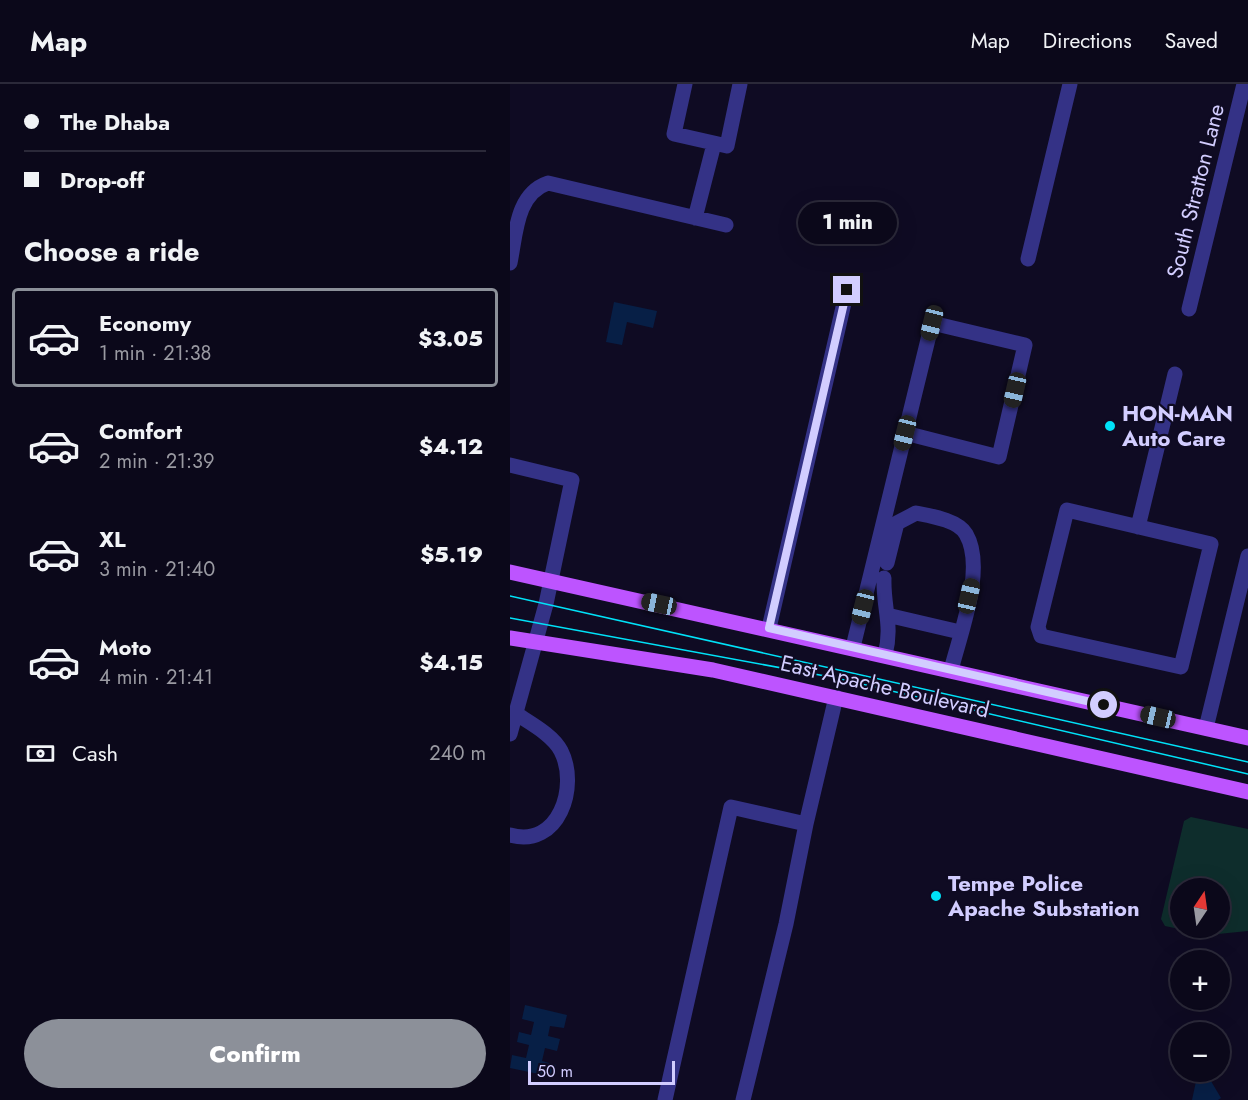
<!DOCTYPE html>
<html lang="en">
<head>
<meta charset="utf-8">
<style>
	body { margin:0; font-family:Jost,sans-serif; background:#141123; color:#f1f3f6; height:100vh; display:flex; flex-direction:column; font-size:22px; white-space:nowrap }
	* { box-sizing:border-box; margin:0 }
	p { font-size:20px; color:#9a9aa2 }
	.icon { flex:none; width:33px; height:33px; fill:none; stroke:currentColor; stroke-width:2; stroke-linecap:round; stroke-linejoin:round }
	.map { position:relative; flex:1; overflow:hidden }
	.side { display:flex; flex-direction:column; background:#0b081a; width:510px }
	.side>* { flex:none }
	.top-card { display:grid; align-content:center; height:132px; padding:0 24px; background:#0b081a }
	.needle { width:39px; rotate:13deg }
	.controls { position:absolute; left:660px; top:794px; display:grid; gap:12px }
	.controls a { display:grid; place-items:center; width:60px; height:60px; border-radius:50%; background:#0b081a; box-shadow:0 6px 24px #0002,0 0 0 2px #2b2939; font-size:30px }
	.scale { position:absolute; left:18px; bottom:15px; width:147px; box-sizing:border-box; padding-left:6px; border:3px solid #d2cdff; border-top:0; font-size:16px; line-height:21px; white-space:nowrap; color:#d2cdff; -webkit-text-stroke:4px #0f0b23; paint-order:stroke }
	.end { position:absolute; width:27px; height:27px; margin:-14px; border:8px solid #d2cdff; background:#111; box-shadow:0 0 0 3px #111 }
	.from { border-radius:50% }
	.bubble { position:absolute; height:42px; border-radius:21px; background:#0b081a; box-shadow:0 6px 24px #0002,0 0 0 2px #2b2939; font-size:20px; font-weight:800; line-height:42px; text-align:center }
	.car { position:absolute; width:18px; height:36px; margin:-18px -9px; border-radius:8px; box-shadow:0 0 4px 2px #0007; background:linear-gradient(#222 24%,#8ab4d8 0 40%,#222 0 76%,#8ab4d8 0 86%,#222 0) }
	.top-card b { display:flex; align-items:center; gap:21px; height:57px; font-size:22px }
	.top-card b+b { border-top:2px solid #2b2939 }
	.top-card i { width:15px; height:15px; background:#f1f3f6 }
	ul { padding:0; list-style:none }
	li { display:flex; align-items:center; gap:18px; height:99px; margin:0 12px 9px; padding:0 12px; border:3px solid transparent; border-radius:6px }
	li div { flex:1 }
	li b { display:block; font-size:22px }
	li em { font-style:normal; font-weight:800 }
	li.current { border-color:#8c9099 }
	li>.icon { width:54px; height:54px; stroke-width:1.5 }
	h2 { padding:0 24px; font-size:27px; line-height:72px }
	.pay { display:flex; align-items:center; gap:15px; height:66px; padding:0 24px; font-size:22px }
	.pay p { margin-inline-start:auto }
	.button { display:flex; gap:12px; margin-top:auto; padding:12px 24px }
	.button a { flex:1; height:69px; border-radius:36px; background:#8c9099; color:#fff; font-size:24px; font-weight:800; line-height:69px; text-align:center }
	header { display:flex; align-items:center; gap:36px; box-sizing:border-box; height:84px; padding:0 30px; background:#0b081a; border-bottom:2px solid #2b2939 }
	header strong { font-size:28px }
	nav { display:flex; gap:33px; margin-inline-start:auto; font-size:21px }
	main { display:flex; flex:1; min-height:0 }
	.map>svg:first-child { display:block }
	.green { fill:#0e2d2c; fill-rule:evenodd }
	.water { fill:#071f46 }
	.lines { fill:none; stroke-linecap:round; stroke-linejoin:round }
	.minor { stroke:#343286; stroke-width:15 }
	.major { stroke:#bd54ff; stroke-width:15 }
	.tram { stroke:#00e2f8; stroke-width:1.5 }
	.route { stroke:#d2cdff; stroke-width:8 }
	.poi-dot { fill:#00e2f8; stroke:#0f0b23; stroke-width:2 }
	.labels { text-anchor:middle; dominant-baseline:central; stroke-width:4.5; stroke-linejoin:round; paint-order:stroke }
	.street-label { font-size:22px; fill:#d2cdff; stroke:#0f0b23 }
	.poi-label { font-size:22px; font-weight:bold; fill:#d2cdff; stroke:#0f0b23; text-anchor:start }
</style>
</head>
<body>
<header>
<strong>Map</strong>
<nav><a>Map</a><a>Directions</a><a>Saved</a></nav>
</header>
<main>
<section class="side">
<div class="top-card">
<b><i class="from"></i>The Dhaba</b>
<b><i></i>Drop-off</b>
</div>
<h2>Choose a ride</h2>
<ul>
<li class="current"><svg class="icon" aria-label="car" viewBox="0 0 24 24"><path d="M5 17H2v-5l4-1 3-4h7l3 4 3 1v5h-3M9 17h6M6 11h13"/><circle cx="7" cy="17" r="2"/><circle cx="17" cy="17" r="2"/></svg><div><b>Economy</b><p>1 min · 21:38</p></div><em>$3.05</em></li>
<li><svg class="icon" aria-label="car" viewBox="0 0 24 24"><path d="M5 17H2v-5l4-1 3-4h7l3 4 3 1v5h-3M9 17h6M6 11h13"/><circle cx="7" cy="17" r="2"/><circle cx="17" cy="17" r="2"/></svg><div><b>Comfort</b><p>2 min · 21:39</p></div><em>$4.12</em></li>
<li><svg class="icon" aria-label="car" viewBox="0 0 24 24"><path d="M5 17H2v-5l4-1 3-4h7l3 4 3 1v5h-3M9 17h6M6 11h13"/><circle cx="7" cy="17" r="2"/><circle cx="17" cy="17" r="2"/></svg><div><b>XL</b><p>3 min · 21:40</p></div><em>$5.19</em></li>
<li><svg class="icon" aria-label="car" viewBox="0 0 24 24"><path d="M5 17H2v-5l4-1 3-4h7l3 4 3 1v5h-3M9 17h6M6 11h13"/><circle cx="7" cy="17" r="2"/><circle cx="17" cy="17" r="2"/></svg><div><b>Moto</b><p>4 min · 21:41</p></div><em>$4.15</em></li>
</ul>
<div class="pay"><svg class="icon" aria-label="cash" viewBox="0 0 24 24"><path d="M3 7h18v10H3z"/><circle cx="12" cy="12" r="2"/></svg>Cash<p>240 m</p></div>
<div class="button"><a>Confirm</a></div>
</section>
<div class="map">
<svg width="738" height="1016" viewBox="0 0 738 1016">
	<rect width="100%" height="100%" fill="#0f0b23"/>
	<!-- green -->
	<path class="green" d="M 681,733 L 738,745 L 738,847 L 698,851 L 655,842 L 651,835 L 674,737 ZM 670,804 L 710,804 L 710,843 L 670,843 Z"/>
	<!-- water -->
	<path class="water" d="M 104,218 L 147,227 L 143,244 L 117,238 L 112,261 L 96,258 Z
		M 15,921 L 57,931 L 54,944 L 40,942 L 38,952 L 50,955 L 47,967 L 35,964 L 32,977 L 46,981 L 43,993 L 0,984 L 2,971 L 16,974 L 19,961 L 7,958 L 9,948 L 21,951 L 24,938 L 12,935 Z
		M 695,987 L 711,1014 L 708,1016 L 682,1016 L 688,988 Z"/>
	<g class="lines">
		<!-- minor -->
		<path class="minor" d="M 175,0 L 164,50 L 217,62 L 230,0
			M 185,134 L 204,60
			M 518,175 L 560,0
			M 0,179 C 6,150 6,110 38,99 L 216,141
			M 679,225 L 734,0
			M 0,381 L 62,396 L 36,520 L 0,650
			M 557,426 L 701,460 L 671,583 L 531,552 L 528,543 Z
			M 628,443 L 665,290
			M 377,479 L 387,439 L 406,429 C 421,432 448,436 456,450 C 476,484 450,550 441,586
			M 374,494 C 373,524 383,541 375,571
			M 377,531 L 450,548
			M 259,544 L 337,206
			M 343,563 L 422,239 L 515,261 L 489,373 L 395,349
			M 696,644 L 738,472
			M 0,751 C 49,765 69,702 51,667 C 43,651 20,639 5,629
			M 155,1016 L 221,723 L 296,740
			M 233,1016 L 276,840 L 296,740 L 326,613"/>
		<!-- major -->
		<path class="major" d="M 0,488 L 738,654
			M 0,554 L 203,586 L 738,708"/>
		<!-- tram -->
		<path class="tram" d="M 0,512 L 738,678
			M 0,534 L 326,594 L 738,690"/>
	</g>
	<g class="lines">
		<!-- route -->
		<path class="route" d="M 337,206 L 259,544 L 594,621"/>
	</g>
	<!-- markers -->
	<g class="poi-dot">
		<circle cx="600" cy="342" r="6"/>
		<circle cx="426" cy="812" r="6"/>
	</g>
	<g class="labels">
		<!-- street labels -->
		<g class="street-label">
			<text transform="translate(685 107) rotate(-76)">South Stratton Lane</text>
			<text transform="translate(375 602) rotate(13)">East Apache Boulevard</text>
		</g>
		<!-- poi labels -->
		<g class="poi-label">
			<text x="612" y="329">HON-MAN<tspan x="612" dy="25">Auto Care</tspan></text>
			<text x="438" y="799">Tempe Police<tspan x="438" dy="25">Apache Substation</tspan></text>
		</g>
	</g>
</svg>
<div class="controls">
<a><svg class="needle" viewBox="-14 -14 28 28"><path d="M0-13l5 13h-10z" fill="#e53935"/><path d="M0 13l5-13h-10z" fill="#9a9aa2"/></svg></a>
<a>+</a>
<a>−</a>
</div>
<div class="scale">50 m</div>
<i class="end from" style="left:594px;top:621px"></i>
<i class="end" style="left:337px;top:206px"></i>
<div class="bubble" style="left:288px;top:118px;width:99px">1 min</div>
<i class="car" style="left:422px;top:239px;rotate:194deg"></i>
<i class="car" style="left:505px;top:306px;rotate:193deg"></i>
<i class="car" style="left:395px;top:349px;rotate:194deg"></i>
<i class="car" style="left:459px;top:512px;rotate:13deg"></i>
<i class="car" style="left:149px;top:520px;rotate:282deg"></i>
<i class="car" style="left:353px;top:523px;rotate:194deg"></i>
<i class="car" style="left:648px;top:633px;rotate:283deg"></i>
</div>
</main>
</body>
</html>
